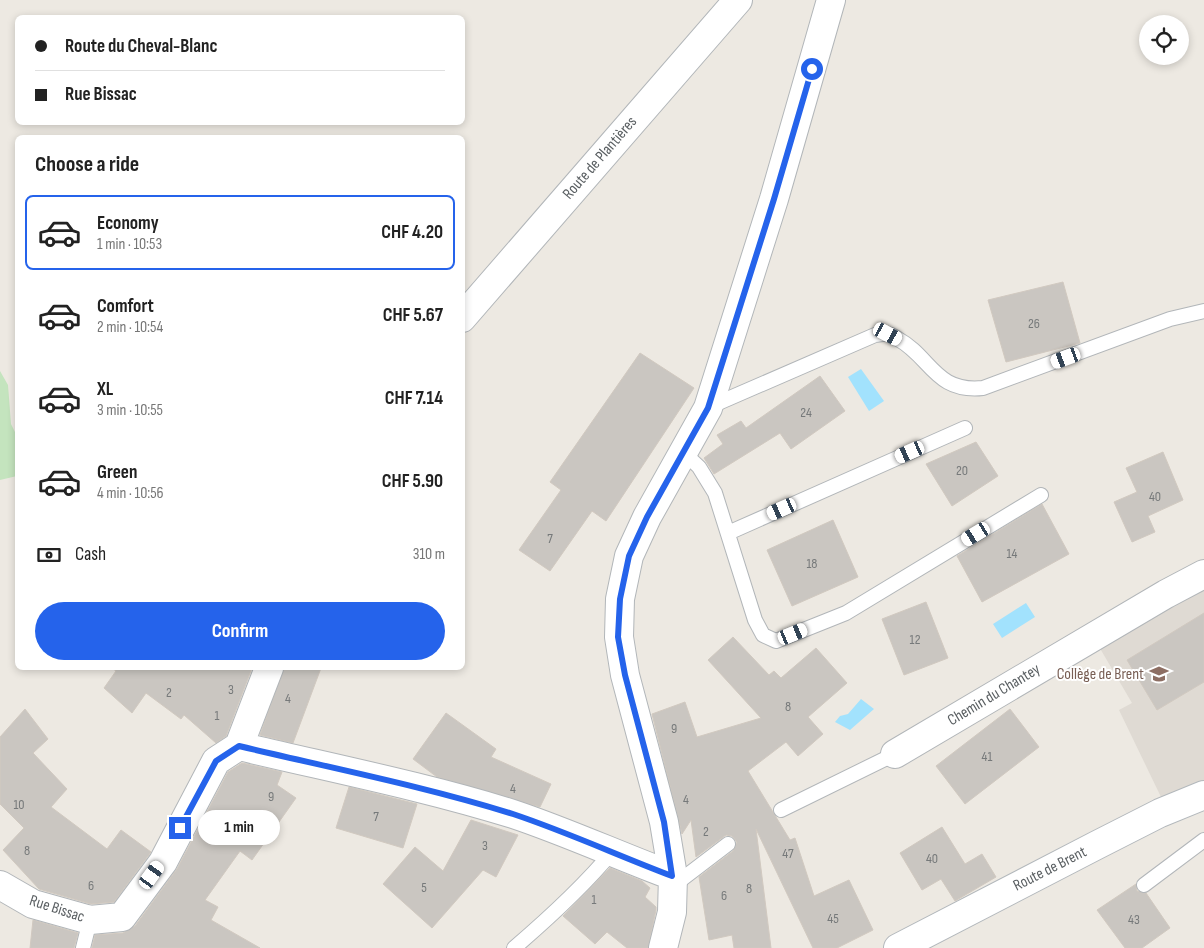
<!DOCTYPE html>
<html lang="en">
<head>
<meta charset="utf-8">
<style>
	body { margin:0; font-family:"Sofia Sans Condensed",sans-serif; background:#f6f6f6; color:#222; height:100vh; display:flex; flex-direction:column; font-size:19px; white-space:nowrap }
	* { box-sizing:border-box; margin:0 }
	p { font-size:16px; color:#767676 }
	.icon { flex:none; width:28px; height:28px; fill:none; stroke:currentColor; stroke-width:2; stroke-linecap:round; stroke-linejoin:round }
	.map { position:relative; flex:1; overflow:hidden }
	.panel { position:absolute; left:15px; top:135px; width:450px; height:535px; display:flex; flex-direction:column; background:#fff; border-radius:8px; box-shadow:0 2px 8px #0003 }
	.panel>* { flex:none }
	.guide { position:absolute; left:15px; top:15px; width:450px; height:110px; border-radius:8px; box-shadow:0 2px 8px #0003; display:grid; align-content:center; height:110px; padding:0 20px; background:#fff }
	.tools { position:absolute; left:1139px; top:15px; display:grid; gap:10px }
	.tools a { display:grid; place-items:center; width:50px; height:50px; border-radius:50%; background:#fff; box-shadow:0 2px 8px #0003; font-size:25px }
	.end { position:absolute; width:22px; height:22px; margin:-11px; border:6px solid #2563eb; background:#fff; box-shadow:0 0 0 2px #fff }
	.from { border-radius:50% }
	.bubble { position:absolute; height:35px; border-radius:18px; background:#fff; box-shadow:0 2px 8px #0003; font-size:16px; font-weight:700; line-height:35px; text-align:center }
	.car { position:absolute; width:15px; height:30px; margin:-15px -8px; border-radius:6px; box-shadow:0 0 4px 1px #0007; background:linear-gradient(#fff 24%,#345 0 40%,#fff 0 76%,#345 0 86%,#fff 0) }
	.guide b { display:flex; align-items:center; gap:18px; height:48px; font-size:19px }
	.guide b+b { border-top:1px solid #e0e0e0 }
	.guide i { width:12px; height:12px; background:#222 }
	ul { padding:0; list-style:none }
	li { display:flex; align-items:center; gap:15px; height:75px; margin:0 10px 8px; padding:0 10px; border:2px solid transparent; border-radius:8px }
	li div { flex:1 }
	li b { display:block; font-size:19px }
	li em { font-style:normal; font-weight:700 }
	li.on { border-color:#2563eb }
	li>.icon { width:45px; height:45px; stroke-width:1.5 }
	h2 { padding:0 20px; font-size:22px; line-height:60px }
	.pay { display:flex; align-items:center; gap:12px; height:55px; padding:0 20px; font-size:19px }
	.pay p { margin-inline-start:auto }
	.primary-button { display:flex; gap:10px; margin-top:auto; padding:10px 20px }
	.primary-button a { flex:1; height:58px; border-radius:30px; background:#2563eb; color:#fff; font-size:20px; font-weight:700; line-height:58px; text-align:center }
	.map>svg:first-child { display:block }
	.education { fill:#dfdad3 }
	.green { fill:#c4e4be }
	.water { fill:#a2e2fd }
	.building { fill:#cac6c1; stroke:#d1c9c0 }
	.lines { fill:none; stroke-linecap:round; stroke-linejoin:round }
	.lane-casing { stroke:#b2b6b9; stroke-width:16 }
	.street-casing { stroke:#b2b6b9; stroke-width:30 }
	.secondary-casing { stroke:#b3b8bc; stroke-width:30 }
	.lane { stroke:#fff; stroke-width:14 }
	.street { stroke:#fff; stroke-width:28 }
	.secondary { stroke:#fff; stroke-width:28 }
	.route { stroke:#2563eb; stroke-width:6 }
	.labels { text-anchor:middle; dominant-baseline:central; stroke-width:4; stroke-linejoin:round; paint-order:stroke }
	.number-label { font-size:14px; fill:#76797a }
	.street-label { font-size:16px; fill:#5a5f62; stroke:#fff }
	.education-label { font-size:16px; fill:#785e54; stroke:#fff; text-anchor:end }
</style>
</head>
<body>
<div class="map">
<svg width="1204" height="948" viewBox="0 0 1204 948">
	<rect width="100%" height="100%" fill="#ede9e2"/>
	<!-- education -->
	<path class="education" d="M 1204,587 L 1204,780 L 1161,797 L 1119,710 L 1132,703 L 1098,645 Z"/>
	<!-- green -->
	<path class="green" d="M 0,371 L 8,385 L 11,424 L 17,436 L 17,476 L 0,480 Z"/>
	<!-- water -->
	<path class="water" d="M 861,369 L 884,401 L 869,411 L 848,377 Z
		M 1026,603 L 1035,617 L 1002,638 L 993,624 Z
		M 861,699 L 874,709 L 850,730 L 835,722 L 840,716 L 848,714 Z"/>
	<!-- building -->
	<path class="building" d="M 1063,282 L 1080,343 L 1006,362 L 988,300 Z
		M 640,353 L 694,388 L 606,521 L 592,511 L 550,571 L 519,550 L 561,490 L 550,482 Z
		M 820,376 L 845,411 L 791,449 L 780,433 L 714,474 L 704,458 L 723,444 L 717,435 L 741,421 L 746,428 Z
		M 976,442 L 998,476 L 952,506 L 926,464 Z
		M 1163,452 L 1183,500 L 1148,516 L 1155,532 L 1132,542 L 1114,502 L 1137,492 L 1126,468 Z
		M 1042,504 L 1069,554 L 982,602 L 957,556 Z
		M 833,520 L 858,577 L 792,606 L 767,550 Z
		M 926,602 L 948,658 L 904,675 L 882,619 Z
		M 1204,613 L 1204,682 L 1157,710 L 1127,660 Z
		M 733,637 L 769,675 L 774,671 L 781,678 L 816,648 L 847,683 L 808,717 L 823,734 L 798,756 L 786,742 L 748,771 L 790,840 L 795,838 L 814,896 L 849,880 L 873,930 L 837,948 L 813,948 L 756,829 L 771,948 L 734,948 L 732,935 L 709,940 L 699,877 L 733,851 L 737,842 L 732,836 L 726,835 L 696,857 L 691,820 L 682,834 L 652,714 L 685,702 L 697,737 L 761,718 L 708,660 Z
		M 112,668 L 252,668 L 226,736 L 216,743 L 184,715 L 181,719 L 146,693 L 132,713 L 104,688 L 116,671 Z
		M 284,668 L 321,668 L 293,743 L 260,735 Z
		M 25,709 L 48,739 L 33,753 L 67,789 L 51,807 L 107,849 L 121,830 L 151,852 L 114,902 L 91,904 L 39,889 L 3,850 L 24,828 L 0,804 L 0,737 Z
		M 1010,709 L 1039,747 L 965,804 L 936,766 Z
		M 446,713 L 496,749 L 491,757 L 551,784 L 540,807 L 437,777 L 413,759 Z
		M 242,763 L 282,772 L 277,785 L 296,798 L 252,860 L 240,851 L 205,900 L 218,907 L 211,920 L 260,948 L 92,948 L 95,935 L 123,933 L 135,926 L 177,869 L 228,772 Z
		M 349,787 L 417,804 L 403,848 L 336,828 Z
		M 471,820 L 518,835 L 496,877 L 483,870 L 432,928 L 383,884 L 415,847 L 443,871 Z
		M 942,827 L 965,864 L 982,854 L 996,877 L 955,901 L 941,879 L 922,890 L 900,853 Z
		M 610,868 L 642,881 L 650,888 L 645,897 L 656,907 L 656,910 L 648,948 L 627,948 L 607,932 L 595,944 L 563,916 Z
		M 1136,884 L 1137,891 L 1146,893 L 1170,928 L 1142,948 L 1125,948 L 1097,910 Z
		M 33,920 L 78,933 L 74,948 L 30,948 Z"/>
	<g class="lines">
		<!-- lane casing -->
		<g class="lane-casing">
			<path id="lane" d="M 709,407 L 875,335 C 879,335 884,333 887,334 C 890,334 895,337 898,339 C 931,357 935,393 983,388 L 1170,319 L 1204,311
				M 684,453 L 699,467 L 715,493 L 755,620 L 763,635 L 776,641 L 846,613 L 1041,495
				M 728,533 L 965,428
				M 781,810 L 895,754
				M 1144,885 L 1204,840
				M 673,886 L 728,844
				M 83,948 L 90,920
				M 514,948 C 549,918 583,887 613,851"/>
		</g>
		<!-- street casing -->
		<g class="street-casing">
			<path id="street" d="M 462,318 L 738,0
				M 239,746 C 331,768 423,786 513,814 C 567,832 619,856 673,876
				M 895,754 L 1166,594 L 1204,574
				M 0,885 L 33,904 L 90,920 L 122,917 L 163,862 L 216,761 L 239,746 L 269,668
				M 663,948 L 672,912 L 673,876 L 664,822 L 625,675 L 619,637 L 620,599 L 629,556 L 647,517 L 708,408 L 774,199 L 831,0"/>
		</g>
		<!-- secondary casing -->
		<g class="secondary-casing">
			<path id="secondary" d="M 898,948 L 1097,845 L 1160,813 L 1204,795"/>
		</g>
		<!-- lane -->
		<use href="#lane" class="lane"/>
		<!-- street -->
		<use href="#street" class="street"/>
		<!-- secondary -->
		<use href="#secondary" class="secondary"/>
	</g>
	<g class="lines">
		<!-- route -->
		<path class="route" d="M 180,828 L 216,761 L 239,746 C 331,768 423,786 513,814 C 567,832 619,856 672,876 L 664,822 L 625,675 L 618,637 L 620,599 L 629,556 L 647,517 L 708,408 L 774,199 L 812,69"/>
	</g>
	<!-- icons -->
	<defs>
		<g id="school-bare" transform="scale(1.5)"><path d="M0-5L7-2L0 1L-7-2ZM-4 1L0 2.5L4 1V4Q0 6-4 4Z" fill="#8d6e63" stroke="#fff" stroke-width="2.5" paint-order="stroke"/></g>
	</defs>
	<g fill-rule="evenodd">
		<use href="#school-bare" x="1159" y="674"/>
	</g>
	<g class="labels">
		<!-- number labels -->
		<g class="number-label">
			<text x="1034" y="323">26</text>
			<text x="806" y="412">24</text>
			<text x="962" y="470">20</text>
			<text x="1155" y="496">40</text>
			<text x="550" y="538">7</text>
			<text x="1012" y="553">14</text>
			<text x="812" y="563">18</text>
			<text x="915" y="639">12</text>
			<text x="231" y="689">3</text>
			<text x="169" y="692">2</text>
			<text x="288" y="698">4</text>
			<text x="788" y="706">8</text>
			<text x="217" y="715">1</text>
			<text x="674" y="728">9</text>
			<text x="987" y="756">41</text>
			<text x="513" y="788">4</text>
			<text x="271" y="796">9</text>
			<text x="686" y="799">4</text>
			<text x="19" y="804">10</text>
			<text x="376" y="816">7</text>
			<text x="706" y="831">2</text>
			<text x="485" y="845">3</text>
			<text x="27" y="850">8</text>
			<text x="788" y="853">47</text>
			<text x="932" y="858">40</text>
			<text x="91" y="885">6</text>
			<text x="424" y="887">5</text>
			<text x="749" y="888">8</text>
			<text x="724" y="895">6</text>
			<text x="594" y="899">1</text>
			<text x="833" y="918">45</text>
			<text x="1134" y="919">43</text>
		</g>
		<!-- street labels -->
		<g class="street-label">
			<text transform="translate(600 158) rotate(-49)">Route de Plantières</text>
			<text transform="translate(994 695) rotate(-31)">Chemin du Chantey</text>
			<text transform="translate(1050 869) rotate(-27)">Route de Brent</text>
			<text transform="translate(57 909) rotate(18)">Rue Bissac</text>
		</g>
		<!-- education labels -->
		<g class="education-label">
			<text x="1144" y="674">Collège de Brent</text>
		</g>
	</g>
</svg>
<div class="tools">
<a><svg class="icon" aria-label="locate" viewBox="0 0 24 24"><circle cx="12" cy="12" r="6"/><path d="M12 2v4M12 18v4M2 12h4M18 12h4"/></svg></a>
</div>
<i class="end from" style="left:812px;top:69px"></i>
<i class="end" style="left:180px;top:828px"></i>
<div class="bubble" style="left:198px;top:810px;width:82px">1 min</div>
<i class="car" style="left:888px;top:334px;rotate:118deg"></i>
<i class="car" style="left:1066px;top:358px;rotate:250deg"></i>
<i class="car" style="left:910px;top:452px;rotate:246deg"></i>
<i class="car" style="left:782px;top:509px;rotate:246deg"></i>
<i class="car" style="left:976px;top:534px;rotate:239deg"></i>
<i class="car" style="left:793px;top:634px;rotate:68deg"></i>
<i class="car" style="left:152px;top:875px;rotate:36deg"></i>
<div class="guide">
<b><i class="from"></i>Route du Cheval-Blanc</b>
<b><i></i>Rue Bissac</b>
</div>
<section class="panel">
<h2>Choose a ride</h2>
<ul>
<li class="on"><svg class="icon" aria-label="car" viewBox="0 0 24 24"><path d="M5 17H2v-5l4-1 3-4h7l3 4 3 1v5h-3M9 17h6M6 11h13"/><circle cx="7" cy="17" r="2"/><circle cx="17" cy="17" r="2"/></svg><div><b>Economy</b><p>1 min · 10:53</p></div><em>CHF 4.20</em></li>
<li><svg class="icon" aria-label="car" viewBox="0 0 24 24"><path d="M5 17H2v-5l4-1 3-4h7l3 4 3 1v5h-3M9 17h6M6 11h13"/><circle cx="7" cy="17" r="2"/><circle cx="17" cy="17" r="2"/></svg><div><b>Comfort</b><p>2 min · 10:54</p></div><em>CHF 5.67</em></li>
<li><svg class="icon" aria-label="car" viewBox="0 0 24 24"><path d="M5 17H2v-5l4-1 3-4h7l3 4 3 1v5h-3M9 17h6M6 11h13"/><circle cx="7" cy="17" r="2"/><circle cx="17" cy="17" r="2"/></svg><div><b>XL</b><p>3 min · 10:55</p></div><em>CHF 7.14</em></li>
<li><svg class="icon" aria-label="car" viewBox="0 0 24 24"><path d="M5 17H2v-5l4-1 3-4h7l3 4 3 1v5h-3M9 17h6M6 11h13"/><circle cx="7" cy="17" r="2"/><circle cx="17" cy="17" r="2"/></svg><div><b>Green</b><p>4 min · 10:56</p></div><em>CHF 5.90</em></li>
</ul>
<div class="pay"><svg class="icon" aria-label="cash" viewBox="0 0 24 24"><path d="M3 7h18v10H3z"/><circle cx="12" cy="12" r="2"/></svg>Cash<p>310 m</p></div>
<div class="primary-button"><a>Confirm</a></div>
</section>
</div>
</body>
</html>
